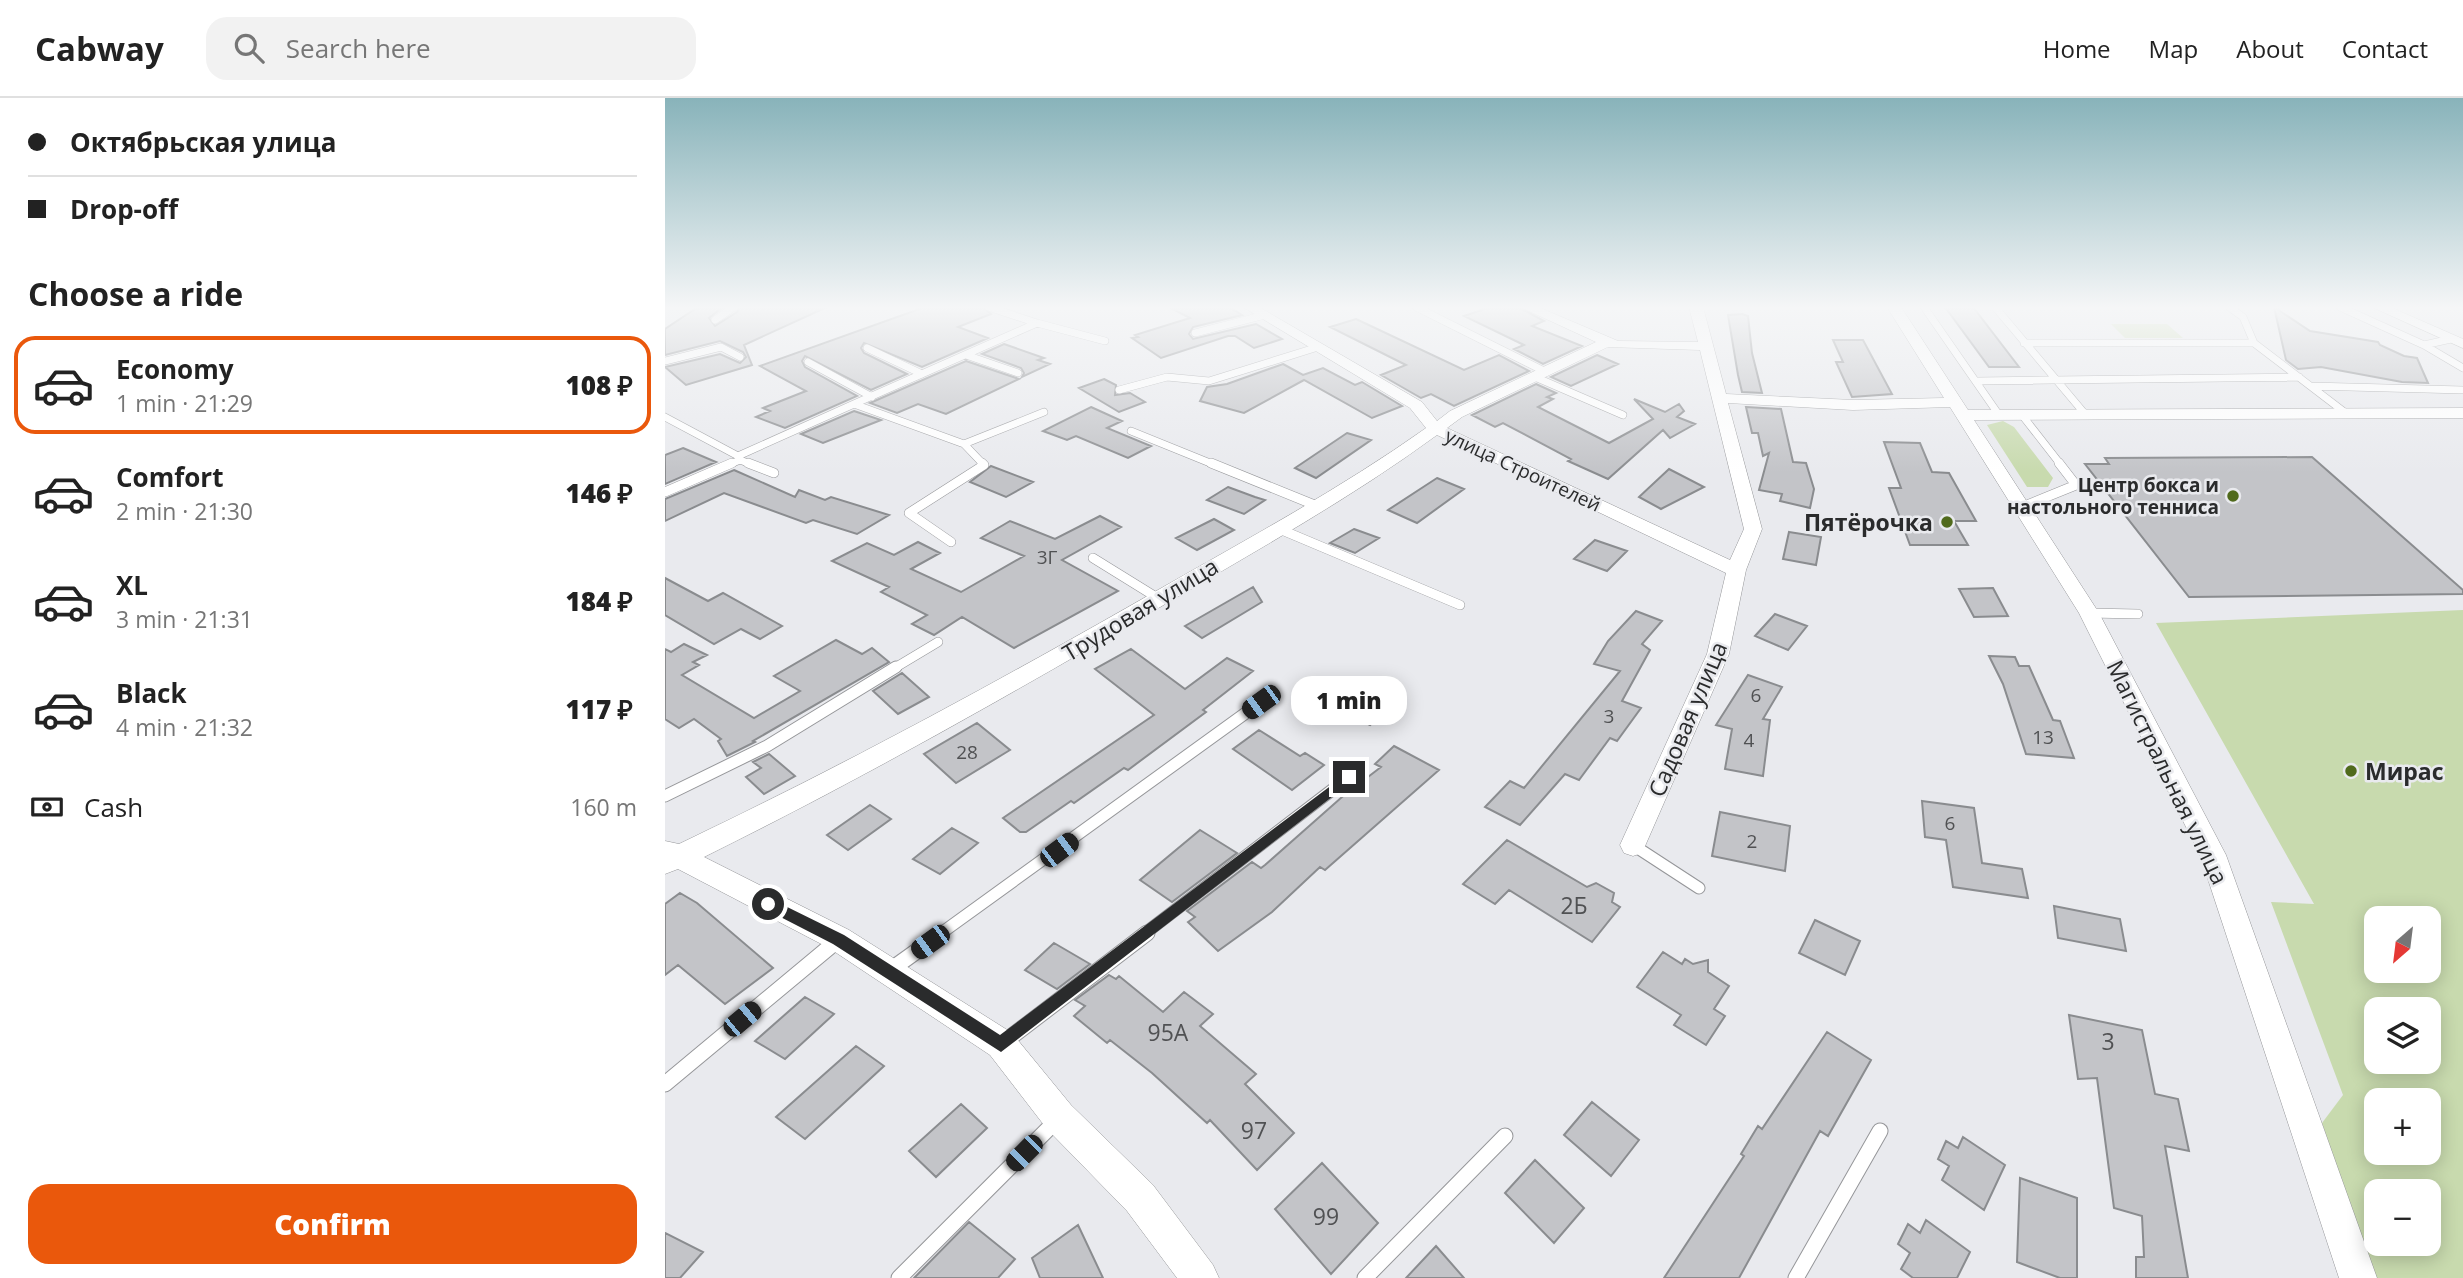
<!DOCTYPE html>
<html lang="en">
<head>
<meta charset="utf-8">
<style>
	body { margin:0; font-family:"Open Sans",sans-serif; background:#f2f2f2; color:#222; height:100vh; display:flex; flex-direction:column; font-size:26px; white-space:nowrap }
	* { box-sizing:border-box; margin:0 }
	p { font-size:23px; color:#767676 }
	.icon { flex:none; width:38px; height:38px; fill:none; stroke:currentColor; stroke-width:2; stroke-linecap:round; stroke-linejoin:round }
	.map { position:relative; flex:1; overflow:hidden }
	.drawer { display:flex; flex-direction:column; background:#fff; width:665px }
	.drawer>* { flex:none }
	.hud { display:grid; align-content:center; height:154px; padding:0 28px; background:#fff }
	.needle { width:46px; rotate:208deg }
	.buttons { position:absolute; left:1699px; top:808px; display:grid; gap:14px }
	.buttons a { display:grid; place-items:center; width:77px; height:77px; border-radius:14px; background:#fff; box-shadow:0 4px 18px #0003; font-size:35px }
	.end { position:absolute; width:32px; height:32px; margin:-16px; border:9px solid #2a2b2c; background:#fff; box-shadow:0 0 0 4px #fff }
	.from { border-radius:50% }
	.bubble { position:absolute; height:49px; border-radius:21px; background:#fff; box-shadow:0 4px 18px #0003; font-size:23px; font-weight:800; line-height:49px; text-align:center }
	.car { position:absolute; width:21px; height:42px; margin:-21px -10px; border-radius:9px; box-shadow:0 0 5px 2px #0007; background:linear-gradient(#222 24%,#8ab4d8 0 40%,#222 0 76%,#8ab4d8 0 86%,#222 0) }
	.hud b { display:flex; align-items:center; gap:24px; height:66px; font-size:26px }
	.hud b+b { border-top:2px solid #e0e0e0 }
	.hud i { width:18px; height:18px; background:#222 }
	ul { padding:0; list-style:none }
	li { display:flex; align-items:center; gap:21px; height:98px; margin:0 14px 10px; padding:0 14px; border:4px solid transparent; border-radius:21px }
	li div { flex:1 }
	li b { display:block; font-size:26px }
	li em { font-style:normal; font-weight:800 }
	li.current { border-color:#ea580c }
	li>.icon { width:63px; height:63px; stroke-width:1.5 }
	h2 { padding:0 28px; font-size:32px; line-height:84px }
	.pay { display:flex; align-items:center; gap:18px; height:77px; padding:0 28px; font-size:26px }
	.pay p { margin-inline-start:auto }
	.primary-button { display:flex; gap:14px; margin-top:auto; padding:14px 28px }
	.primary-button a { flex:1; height:80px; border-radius:21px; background:#ea580c; color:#fff; font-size:28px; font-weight:800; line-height:80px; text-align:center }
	header { display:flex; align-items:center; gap:42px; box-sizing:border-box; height:98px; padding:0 35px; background:#fff; border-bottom:2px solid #e0e0e0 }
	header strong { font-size:33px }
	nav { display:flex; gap:38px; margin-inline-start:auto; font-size:24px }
	.search { width:490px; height:63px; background:#f2f2f2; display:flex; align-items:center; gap:18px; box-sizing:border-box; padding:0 24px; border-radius:21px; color:#767676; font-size:26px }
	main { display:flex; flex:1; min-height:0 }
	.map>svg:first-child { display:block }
	.green { fill:#c8daae; fill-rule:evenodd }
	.building { fill:#c3c4c8; stroke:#8a8c8f; stroke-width:2 }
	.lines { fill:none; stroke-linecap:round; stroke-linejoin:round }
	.service-far3-casing { stroke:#959699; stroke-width:8 }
	.service-far2-casing { stroke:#959699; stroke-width:10 }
	.service-far1-casing { stroke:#959699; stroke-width:13 }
	.service-casing { stroke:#959699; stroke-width:17 }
	.minor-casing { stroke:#959699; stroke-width:1 }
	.service-far3 { stroke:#fff; stroke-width:7 }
	.service-far2 { stroke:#fff; stroke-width:9 }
	.service-far1 { stroke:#fff; stroke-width:11 }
	.service { stroke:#fff; stroke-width:15 }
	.minor { fill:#fff; fill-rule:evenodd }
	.route { fill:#2a2b2c }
	.poi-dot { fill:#506a1c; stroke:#e9eaee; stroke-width:2.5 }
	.labels { text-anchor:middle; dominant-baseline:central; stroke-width:5; stroke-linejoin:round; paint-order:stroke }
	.far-street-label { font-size:19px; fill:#2a2b2c; stroke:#e9eaee }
	.far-poi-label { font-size:19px; font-weight:bold; fill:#2a2b2c; stroke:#e9eaee; text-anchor:end }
	.number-label { font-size:19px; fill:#505153 }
	.poi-label { font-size:23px; font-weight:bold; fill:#2a2b2c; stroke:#e9eaee; text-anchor:end }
	.street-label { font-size:23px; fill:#2a2b2c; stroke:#e9eaee }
	.near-number-label { font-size:23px; fill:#505153 }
</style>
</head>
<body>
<header>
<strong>Cabway</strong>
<div class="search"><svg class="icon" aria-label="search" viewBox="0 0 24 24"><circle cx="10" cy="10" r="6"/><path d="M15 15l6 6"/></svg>Search here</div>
<nav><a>Home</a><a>Map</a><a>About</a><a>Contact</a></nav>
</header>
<main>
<section class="drawer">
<div class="hud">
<b><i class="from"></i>Октябрьская улица</b>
<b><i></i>Drop-off</b>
</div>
<h2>Choose a ride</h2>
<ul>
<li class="current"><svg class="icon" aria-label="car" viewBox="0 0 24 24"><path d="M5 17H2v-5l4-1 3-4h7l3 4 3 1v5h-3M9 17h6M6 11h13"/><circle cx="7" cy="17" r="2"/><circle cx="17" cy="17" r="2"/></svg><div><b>Economy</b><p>1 min · 21:29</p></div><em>108 ₽</em></li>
<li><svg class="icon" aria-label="car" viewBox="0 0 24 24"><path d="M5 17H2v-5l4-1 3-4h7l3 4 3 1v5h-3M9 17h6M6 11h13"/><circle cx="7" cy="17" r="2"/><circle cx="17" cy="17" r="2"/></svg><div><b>Comfort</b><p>2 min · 21:30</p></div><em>146 ₽</em></li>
<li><svg class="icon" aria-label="car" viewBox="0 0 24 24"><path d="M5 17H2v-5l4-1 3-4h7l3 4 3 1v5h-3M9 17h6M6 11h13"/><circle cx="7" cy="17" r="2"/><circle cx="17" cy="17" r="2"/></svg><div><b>XL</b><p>3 min · 21:31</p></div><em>184 ₽</em></li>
<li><svg class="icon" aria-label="car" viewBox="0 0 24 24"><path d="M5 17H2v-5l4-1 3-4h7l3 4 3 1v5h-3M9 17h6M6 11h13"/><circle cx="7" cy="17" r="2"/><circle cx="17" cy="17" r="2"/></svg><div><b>Black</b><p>4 min · 21:32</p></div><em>117 ₽</em></li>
</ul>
<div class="pay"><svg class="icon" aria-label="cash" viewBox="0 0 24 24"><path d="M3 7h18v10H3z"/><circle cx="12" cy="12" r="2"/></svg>Cash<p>160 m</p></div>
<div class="primary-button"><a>Confirm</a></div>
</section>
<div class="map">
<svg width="1798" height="1180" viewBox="0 0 1798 1180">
	<rect width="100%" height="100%" fill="#e9eaee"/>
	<!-- green -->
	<path class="green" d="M 1446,226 L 1502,226 L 1518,240 L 1460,240 Z
		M 1338,323 L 1349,329 L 1388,380 L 1383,389 L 1362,389 L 1322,327 Z
		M 1798,512 L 1798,1180 L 1709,1180 L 1657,1025 L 1678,997 L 1606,804 L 1649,806 L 1491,525 ZM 1712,821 L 1764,821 L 1764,873 L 1712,873 ZM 1712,912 L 1764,912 L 1764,964 L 1712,964 ZM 1712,1003 L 1764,1003 L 1764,1055 L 1712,1055 ZM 1712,1094 L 1764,1094 L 1764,1146 L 1712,1146 Z"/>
	<!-- building -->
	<path class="building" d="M 33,209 L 58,209 L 44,220 L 50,228 L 72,214 L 75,209 L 162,209 L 79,247 L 87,267 L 21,287 L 0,269 L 55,256 L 75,265 L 81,259 L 78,254 L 55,243 L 0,257 L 0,231 Z
		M 260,209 L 317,209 L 326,216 L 293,229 L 323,240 L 257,269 L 199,245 L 196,250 L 199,255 L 242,276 L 206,292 L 140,258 L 137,263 L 140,269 L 192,298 L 120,330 L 91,319 L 105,313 L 98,310 L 141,293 L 95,268 Z
		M 504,209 L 564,209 L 577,217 L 528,229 L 524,236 L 528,241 L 591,226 L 617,241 L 589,250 L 570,238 L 563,238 L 496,260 L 467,240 L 473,239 L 470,237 L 525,220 Z
		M 826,209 L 853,209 L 879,223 L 867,228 L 917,248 L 878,266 L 849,251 L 859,247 L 799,218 Z
		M 1280,209 L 1308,209 L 1354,269 L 1324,269 Z
		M 1609,209 L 1645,233 L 1713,244 L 1715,247 L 1739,258 L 1752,260 L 1763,285 L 1737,284 L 1656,269 L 1633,271 L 1621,262 Z
		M 1077,216 L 1083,218 L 1087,255 L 1097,295 L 1077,294 L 1073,277 L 1063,217 Z
		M 691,221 L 799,272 L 834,257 L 864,273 L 789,308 L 766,296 L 756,300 L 716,277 L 741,267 L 665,229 Z
		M 1168,242 L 1198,242 L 1227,296 L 1187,299 L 1171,264 L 1178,264 Z
		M 339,246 L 379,260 L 373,262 L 385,266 L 357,279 L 359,275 L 356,270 L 317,256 Z
		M 932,257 L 953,266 L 906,288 L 886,279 Z
		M 301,263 L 354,281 L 281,316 L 253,306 L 232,315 L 205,305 Z
		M 618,266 L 638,277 L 658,270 L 690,287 L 697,284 L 737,308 L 707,320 L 639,282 L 579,315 L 535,303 L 542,289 L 562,286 Z
		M 439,281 L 451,287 L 450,297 L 465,295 L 480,304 L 454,314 L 414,290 Z
		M 871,286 L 891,295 L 882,299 L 888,301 L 873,309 L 944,345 L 988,321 L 969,301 L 1000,314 L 1014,306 L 1019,313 L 1012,319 L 1030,326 L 1005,340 L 998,332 L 943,381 L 903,363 L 906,361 L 838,325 L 830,329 L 807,317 Z
		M 426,309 L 457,323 L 442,330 L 486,348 L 463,360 L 411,338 L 402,342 L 378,333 Z
		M 1081,309 L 1116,311 L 1128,364 L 1141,365 L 1149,391 L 1145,410 L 1115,403 L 1117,396 L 1094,392 L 1104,355 L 1098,358 L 1093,335 L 1087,335 Z
		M 189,313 L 216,322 L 158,345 L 136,336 Z
		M 682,335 L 706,342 L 651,380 L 630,370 Z
		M 1219,344 L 1255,345 L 1267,374 L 1284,375 L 1311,423 L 1289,423 L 1303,447 L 1245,447 L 1224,390 L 1236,390 Z
		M 18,350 L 51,364 L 0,386 L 0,357 Z
		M 1647,359 L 1798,492 L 1798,496 L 1524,499 L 1420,366 L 1444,366 L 1440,360 Z
		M 326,368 L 368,384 L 341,399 L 305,384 Z
		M 1004,371 L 1039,389 L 996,411 L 974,399 Z
		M 69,372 L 130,399 L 134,392 L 160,402 L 166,399 L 224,417 L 192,436 L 148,422 L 141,425 L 59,395 L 0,423 L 0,401 Z
		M 772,380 L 799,391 L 752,425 L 723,412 Z
		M 563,389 L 590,399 L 600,402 L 579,416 L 542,402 Z
		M 435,418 L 456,429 L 397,462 L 453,493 L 349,550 L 297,519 L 269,537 L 247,526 L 262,517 L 216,494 L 224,489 L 167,463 L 202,445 L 229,457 L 253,444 L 275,455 L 246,471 L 296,494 L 359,458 L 316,440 L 345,423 L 390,441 Z
		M 549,421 L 569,432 L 532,452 L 511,440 Z
		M 689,431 L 714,440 L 690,455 L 665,445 Z
		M 1124,434 L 1156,439 L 1151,467 L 1118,461 Z
		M 930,442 L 962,453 L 942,473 L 909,461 Z
		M 0,480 L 43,503 L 58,495 L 117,528 L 95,541 L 76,531 L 49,546 L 0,517 Z
		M 588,489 L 597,504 L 537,540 L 520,528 Z
		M 1328,490 L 1343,518 L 1309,519 L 1294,491 Z
		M 971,513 L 997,523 L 977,546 L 985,552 L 957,603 L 976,610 L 952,643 L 945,640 L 914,682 L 900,676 L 855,727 L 820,709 L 845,683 L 859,690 L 955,573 L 929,566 L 943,543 Z
		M 1110,516 L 1142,528 L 1123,552 L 1090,538 Z
		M 171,542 L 197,556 L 207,550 L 224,564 L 88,643 L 90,644 L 62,658 L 53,643 L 56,641 L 29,621 L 14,630 L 0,621 L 0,551 L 6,554 L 19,546 L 42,557 L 28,564 L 34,567 L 17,577 L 89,620 L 135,593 L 109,578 Z
		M 466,551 L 520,591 L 562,560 L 588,573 L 538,612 L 541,614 L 463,672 L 459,670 L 409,705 L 406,703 L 361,734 L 355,734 L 338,720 L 489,617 L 430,571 Z
		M 1324,558 L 1350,559 L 1354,568 L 1364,568 L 1388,622 L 1395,623 L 1409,660 L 1361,656 L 1338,586 Z
		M 237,575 L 264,599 L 233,616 L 208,593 Z
		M 1083,577 L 1117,589 L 1098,621 L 1105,622 L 1098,678 L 1060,671 L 1067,631 L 1051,627 Z
		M 655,584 L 683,600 L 660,618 L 632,601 Z
		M 701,604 L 721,614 L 705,627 L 686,617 Z
		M 312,625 L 345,652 L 291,685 L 259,656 Z
		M 594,632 L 635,658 L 640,655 L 659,667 L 627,692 L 568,651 Z
		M 729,648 L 774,672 L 660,772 L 655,769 L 607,814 L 553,853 L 523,824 L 530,819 L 522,813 L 587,764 L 596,770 L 600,767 L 677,699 L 716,669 L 710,666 Z
		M 104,656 L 130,678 L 99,696 L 81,679 L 96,670 L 88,664 Z
		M 1257,703 L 1309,710 L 1317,765 L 1357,771 L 1363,800 L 1288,789 L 1281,742 L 1260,739 Z
		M 205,707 L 226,721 L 183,752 L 162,737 Z
		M 1055,714 L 1125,728 L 1120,773 L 1047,758 Z
		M 287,730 L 313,745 L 275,776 L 248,761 Z
		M 535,732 L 572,755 L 507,804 L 475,782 Z
		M 842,742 L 922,789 L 931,785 L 949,795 L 947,804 L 955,809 L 927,844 L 844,792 L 830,806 L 798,786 Z
		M 15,795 L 32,805 L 108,870 L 60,906 L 13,867 L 0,877 L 0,806 Z
		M 1389,808 L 1455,821 L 1461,853 L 1393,840 Z
		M 1150,822 L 1195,843 L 1180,877 L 1134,855 Z
		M 389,845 L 425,866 L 392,891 L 360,872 Z
		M 998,854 L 1017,866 L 1020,861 L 1028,866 L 1043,862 L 1043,874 L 1064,888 L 1049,911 L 1060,918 L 1041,947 L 1009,927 L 1016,917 L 972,889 Z
		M 444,877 L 451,881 L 454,878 L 498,914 L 519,894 L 548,916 L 535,928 L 591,976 L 580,986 L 629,1035 L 592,1072 L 545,1022 L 542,1025 L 487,975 L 445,942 L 442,945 L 409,918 L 420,908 L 410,902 Z
		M 140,899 L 169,916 L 120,961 L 90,943 Z
		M 1404,917 L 1477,932 L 1490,996 L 1513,1001 L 1524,1053 L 1500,1048 L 1523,1180 L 1471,1180 L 1471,1159 L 1479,1159 L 1477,1118 L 1449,1110 L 1432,980 L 1413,981 Z
		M 1162,934 L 1206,962 L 1163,1038 L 1155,1033 L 1074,1180 L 999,1180 L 1079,1058 L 1076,1056 L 1093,1028 L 1097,1031 Z
		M 191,948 L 219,968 L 140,1041 L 111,1019 Z
		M 927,1004 L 974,1042 L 946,1078 L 899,1037 Z
		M 296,1006 L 322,1030 L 271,1079 L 244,1053 Z
		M 1298,1039 L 1340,1067 L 1319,1112 L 1277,1082 L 1284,1068 L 1273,1061 L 1281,1043 L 1293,1050 Z
		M 870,1062 L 919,1110 L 889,1145 L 840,1095 Z
		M 657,1065 L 713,1125 L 666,1176 L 610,1111 Z
		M 1355,1080 L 1412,1100 L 1412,1180 L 1395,1180 L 1352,1164 Z
		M 1261,1122 L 1305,1154 L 1292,1180 L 1248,1180 L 1236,1171 L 1245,1155 L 1233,1146 L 1243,1126 L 1255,1135 Z
		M 304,1124 L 350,1161 L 333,1180 L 249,1180 Z
		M 413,1127 L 438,1180 L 375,1180 L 367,1160 Z
		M 0,1135 L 38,1154 L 15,1180 L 0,1180 Z
		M 771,1148 L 799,1180 L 741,1180 Z"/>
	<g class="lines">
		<!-- service-far3 casing -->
		<g class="service-far3-casing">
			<path id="service-far3" d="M 323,209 L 372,225 L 189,306 L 299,346 L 379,314
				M 751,209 L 881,274
				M 1259,209 L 1334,317
				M 1330,209 L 1420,316
				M 1675,209 L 1759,247 L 1798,270
				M 50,222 L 69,209
				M 372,225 L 440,243
				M 530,235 L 600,217
				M 1359,245 L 1589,245 L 1578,219 L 1564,209
				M 1589,245 L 1682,316
				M 1759,247 L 1786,241
				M 202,250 L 257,276
				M 301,257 L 353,275
				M 0,263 L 56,249 L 75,259
				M 143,264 L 207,299
				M 870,279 L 958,317
				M 1312,283 L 1634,279
				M 1646,288 L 1798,292
				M 454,292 L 502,279 L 544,283 L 653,249
				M 1357,317 L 1396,367
				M 0,319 L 73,358 L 189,306
				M 466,333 L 550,367
				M 299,346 L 319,367
				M 75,362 L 88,367
				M 63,367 L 75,362 L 73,358"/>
		</g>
		<!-- service-far2 casing -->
		<g class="service-far2-casing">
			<path id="service-far2" d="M 83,365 L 109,375
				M 546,365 L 652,408
				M 0,394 L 67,365
				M 1357,409 L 1411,387 L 1394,365
				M 612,430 L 795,507
				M 286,444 L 244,415 L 319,367 L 317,365
				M 428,460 L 491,499
				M 1424,515 L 1473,516
				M 228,571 L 273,544"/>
		</g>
		<!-- service-far1 casing -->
		<g class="service-far1-casing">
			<path id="service-far1" d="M 0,698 L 102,648 L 231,569
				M 968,747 L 1034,790
				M 275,836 L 596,604
				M 479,836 L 684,679"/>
		</g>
		<!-- service casing -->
		<g class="service-casing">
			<path id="service" d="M 224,873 L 277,835
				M 338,945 L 482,835
				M 0,986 L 173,842
				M 234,1180 L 391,1023
				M 700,1180 L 840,1038
				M 1131,1180 L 1215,1033"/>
		</g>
		<!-- minor casing -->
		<g class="minor-casing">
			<path id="minor" d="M 578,209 L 594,209 L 757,304 L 772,323 L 785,313 L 931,244 L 855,209 L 873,209 L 953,243 L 1033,244 L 1024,209 L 1038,209 L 1061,296 L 1188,302 L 1279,300 L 1222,209 L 1236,209 L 1303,312 L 1798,310 L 1798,320 L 1309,322 L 1434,515 L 1561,757 L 1712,1180 L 1674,1180 L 1535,757 L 1414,515 L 1285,309 L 1188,312 L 1063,305 L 1097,431 L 1081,472 L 1064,556 L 977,755 L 968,758 L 959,755 L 955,747 L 1042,556 L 1061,475 L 772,337 C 686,400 594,451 502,505 C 350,594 197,681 39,759 L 184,832 L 347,935 L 406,1007 L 488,1087 L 548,1167 L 554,1180 L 512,1180 L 462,1113 L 382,1031 L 325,957 L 164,850 L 13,771 L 0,776 L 0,743 L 14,746 C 178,668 336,582 493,492 C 584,440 675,391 761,330 L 745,310 ZM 943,249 L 1035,252 L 1079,431 L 1065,462 L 782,330 L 797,319 Z
				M 1707,209 L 1725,209 L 1798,241 L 1798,250 Z"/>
		</g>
		<!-- service-far3 -->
		<use href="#service-far3" class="service-far3"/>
		<!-- service-far2 -->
		<use href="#service-far2" class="service-far2"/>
		<!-- service-far1 -->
		<use href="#service-far1" class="service-far1"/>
		<!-- service -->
		<use href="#service" class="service"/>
		<!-- minor -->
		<use href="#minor" class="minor"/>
	</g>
	<!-- sky -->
	<linearGradient id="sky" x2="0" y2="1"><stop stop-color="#88b3ba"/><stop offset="0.56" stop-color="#f5f6f7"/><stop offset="1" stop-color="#f5f6f7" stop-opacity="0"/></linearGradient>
	<rect width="1798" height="374" fill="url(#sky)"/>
	<!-- route -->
	<path class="route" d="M 684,674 L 690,679 L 689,682 L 336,954 L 168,846 L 98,810 L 96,806 L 98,802 L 108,802 L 179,837 L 335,937 Z"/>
	<!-- markers -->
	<g class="poi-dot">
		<circle cx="1568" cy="398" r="7"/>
		<circle cx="1282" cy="424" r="7"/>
		<circle cx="1686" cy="673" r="7"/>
	</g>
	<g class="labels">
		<!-- far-street labels -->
		<g class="far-street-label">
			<text transform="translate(858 372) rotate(25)">улица Строителей</text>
		</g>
		<!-- far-poi labels -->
		<g class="far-poi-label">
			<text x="1554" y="387">Центр бокса и<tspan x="1554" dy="22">настольного тенниса</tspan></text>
		</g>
		<!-- number labels -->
		<g class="number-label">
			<text x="382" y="459">3Г</text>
			<text x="1091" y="597">6</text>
			<text x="944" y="618">3</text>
			<text x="1378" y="639">13</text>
			<text x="1084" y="642">4</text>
			<text x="302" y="654">28</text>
			<text x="1285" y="725">6</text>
			<text x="1087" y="743">2</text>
		</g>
		<!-- poi labels -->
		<g class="poi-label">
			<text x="1268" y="424">Пятёрочка</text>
			<text x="1700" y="673" text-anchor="start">Мирас</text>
		</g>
		<!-- street labels -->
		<g class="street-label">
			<text transform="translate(475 511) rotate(-31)">Трудовая улица</text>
			<text transform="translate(1022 621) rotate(-67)">Садовая улица</text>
			<text transform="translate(1503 674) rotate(64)">Магистральная улица</text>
		</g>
		<!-- near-number labels -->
		<g class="near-number-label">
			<text x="909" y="807">2Б</text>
			<text x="503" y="934">95А</text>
			<text x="1443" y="943">3</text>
			<text x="589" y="1032">97</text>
			<text x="661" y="1118">99</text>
		</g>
	</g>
</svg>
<div class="buttons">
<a><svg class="needle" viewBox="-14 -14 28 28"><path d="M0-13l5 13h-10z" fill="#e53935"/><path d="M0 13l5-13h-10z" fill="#767676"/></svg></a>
<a><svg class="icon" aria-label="layers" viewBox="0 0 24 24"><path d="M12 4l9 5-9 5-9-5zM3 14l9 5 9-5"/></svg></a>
<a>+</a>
<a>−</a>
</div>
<i class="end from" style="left:103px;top:806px"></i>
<i class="end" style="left:684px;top:679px"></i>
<div class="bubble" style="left:626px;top:578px;width:116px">1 min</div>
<i class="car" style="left:596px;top:604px;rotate:234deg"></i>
<i class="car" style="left:394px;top:752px;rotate:53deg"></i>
<i class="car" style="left:265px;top:844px;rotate:234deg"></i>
<i class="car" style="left:77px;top:921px;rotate:50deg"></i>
<i class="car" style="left:359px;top:1055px;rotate:225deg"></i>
</div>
</main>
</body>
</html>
